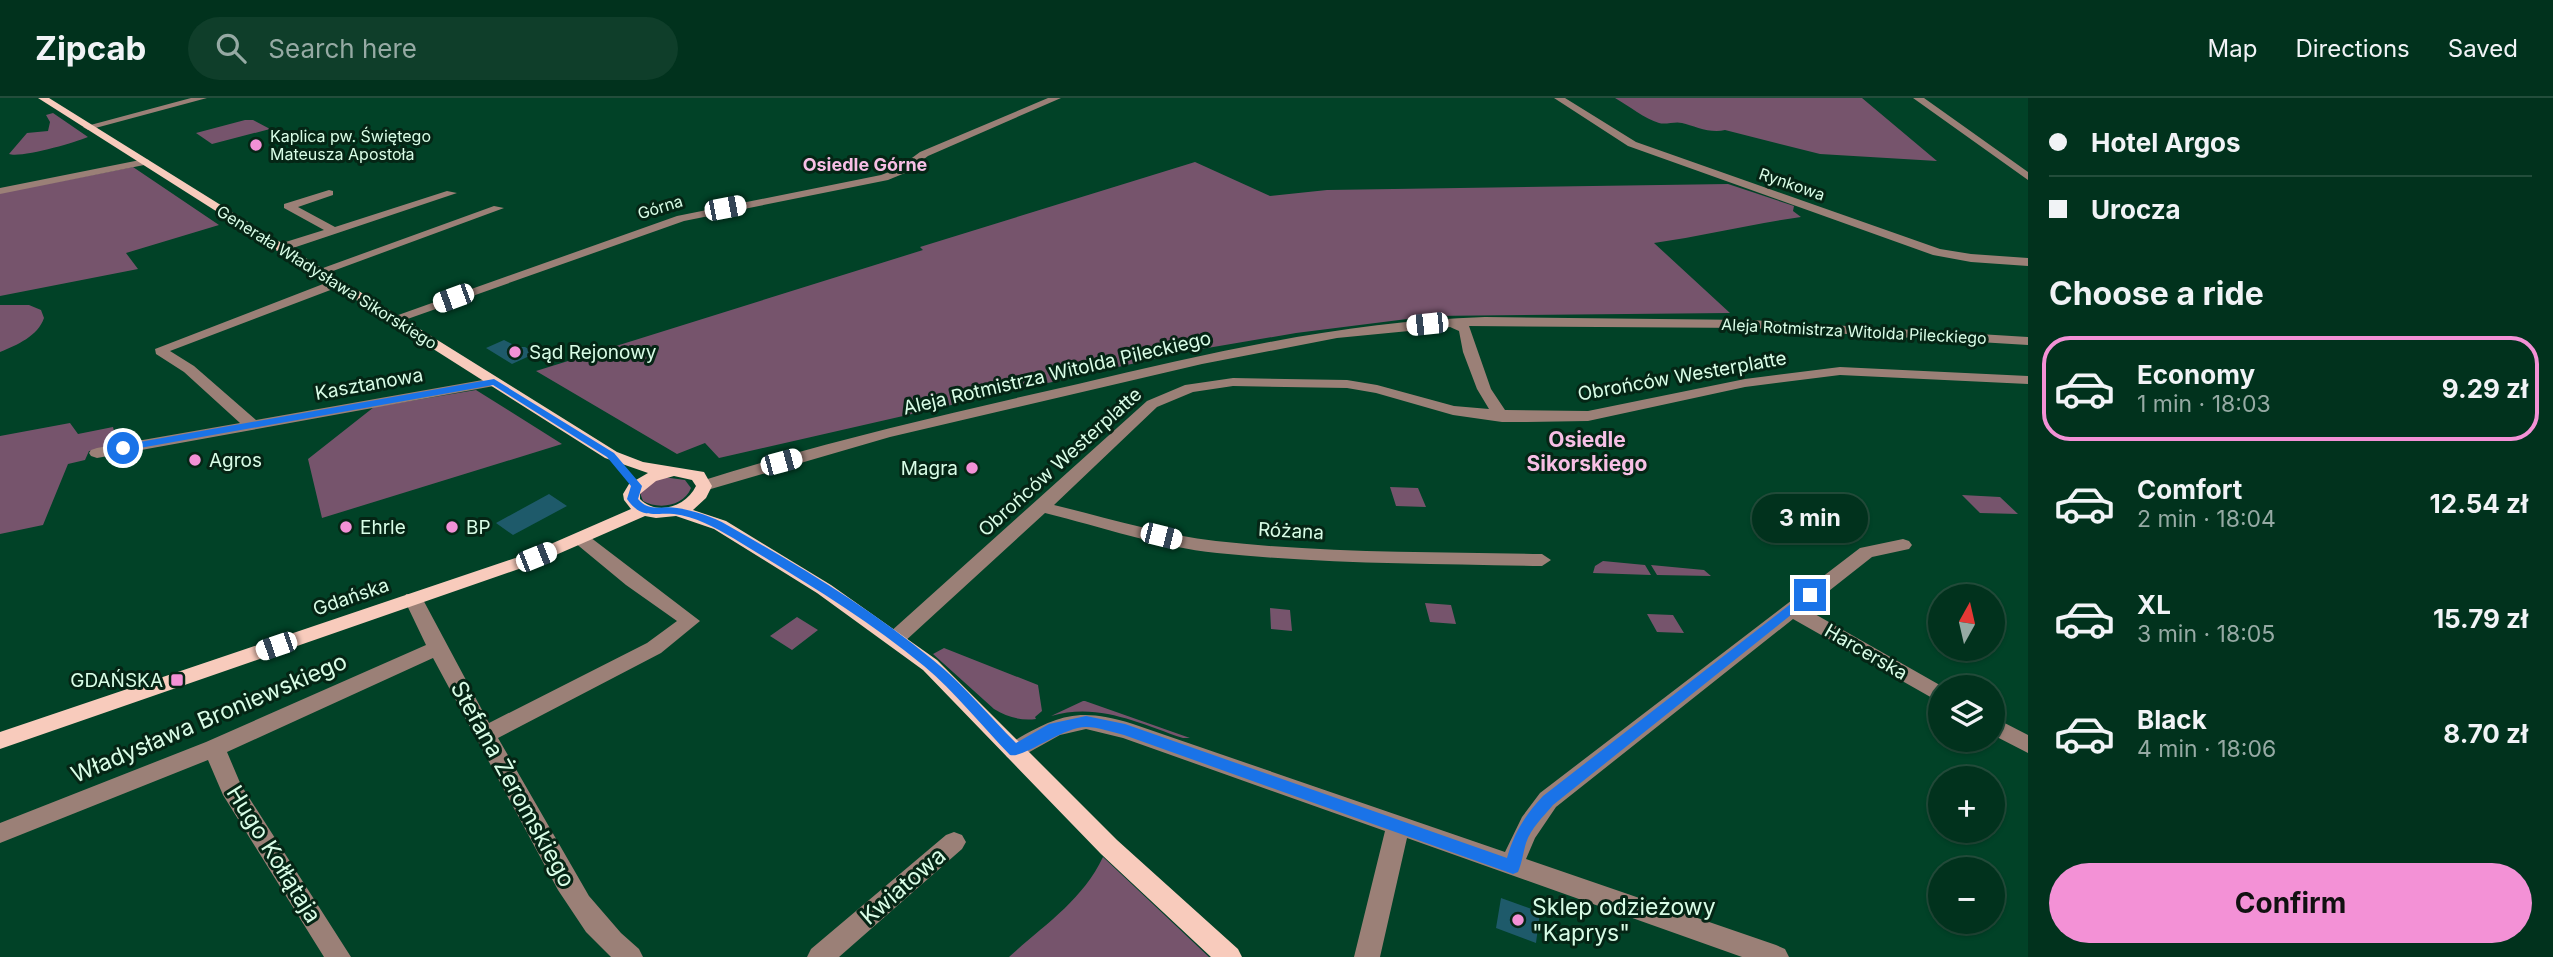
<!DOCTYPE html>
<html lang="en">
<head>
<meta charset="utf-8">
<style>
	body { margin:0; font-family:Inter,sans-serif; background:#0f3e2a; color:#f1f3f6; height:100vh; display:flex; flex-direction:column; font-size:26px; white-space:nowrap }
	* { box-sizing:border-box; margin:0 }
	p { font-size:23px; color:#96aaa4 }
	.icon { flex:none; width:38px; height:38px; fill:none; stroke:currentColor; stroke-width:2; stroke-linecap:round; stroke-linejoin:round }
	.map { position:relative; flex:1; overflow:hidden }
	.drawer { display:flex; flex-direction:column; background:#01321d; width:525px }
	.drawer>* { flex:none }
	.top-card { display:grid; align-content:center; height:154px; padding:0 21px; background:#01321d }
	.needle { width:46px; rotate:8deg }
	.controls { position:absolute; left:1928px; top:486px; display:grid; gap:14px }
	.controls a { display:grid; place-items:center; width:77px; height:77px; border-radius:50%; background:#01321d; box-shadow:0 2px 5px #0004,0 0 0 2px #234d3b; font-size:35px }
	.end { position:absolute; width:32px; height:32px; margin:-16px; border:9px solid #1a73e8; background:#fff; box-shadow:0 0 0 4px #fff }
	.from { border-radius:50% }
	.bubble { position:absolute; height:49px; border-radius:24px; background:#01321d; box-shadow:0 2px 5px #0004,0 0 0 2px #234d3b; font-size:23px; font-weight:700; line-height:49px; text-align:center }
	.car { position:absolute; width:21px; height:42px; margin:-21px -10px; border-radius:9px; box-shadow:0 0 5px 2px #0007; background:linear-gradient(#fff 24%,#345 0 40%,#fff 0 76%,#345 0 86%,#fff 0) }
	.top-card b { display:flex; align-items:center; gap:24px; height:66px; font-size:26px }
	.top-card b+b { border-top:2px solid #234d3b }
	.top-card i { width:18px; height:18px; background:#f1f3f6 }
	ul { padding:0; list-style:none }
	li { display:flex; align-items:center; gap:21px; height:105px; margin:0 14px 10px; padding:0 7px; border:4px solid transparent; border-radius:28px }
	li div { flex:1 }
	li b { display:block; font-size:26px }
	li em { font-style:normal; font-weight:700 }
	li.on { border-color:#f391d6 }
	li>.icon { width:63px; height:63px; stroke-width:1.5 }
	h2 { padding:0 21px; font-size:32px; line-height:84px }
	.cta { display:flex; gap:14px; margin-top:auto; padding:14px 21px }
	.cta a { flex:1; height:80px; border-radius:42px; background:#f391d6; color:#111; font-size:28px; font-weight:700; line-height:80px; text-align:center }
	header { display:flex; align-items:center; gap:42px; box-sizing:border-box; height:98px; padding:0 35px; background:#01321d; border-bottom:2px solid #234d3b }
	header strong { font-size:33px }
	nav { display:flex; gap:38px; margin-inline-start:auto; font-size:24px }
	.search { width:490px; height:63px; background:#0f3e2a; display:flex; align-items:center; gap:18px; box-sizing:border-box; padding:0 24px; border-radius:38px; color:#96aaa4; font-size:26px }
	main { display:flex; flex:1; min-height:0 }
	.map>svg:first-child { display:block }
	.green { fill:#76546c }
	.building { fill:#1e5a6a }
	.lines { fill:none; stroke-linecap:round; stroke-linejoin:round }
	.minor { fill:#9b8077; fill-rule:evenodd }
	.major { fill:#f8cbbc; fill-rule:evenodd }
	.route { fill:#1a73e8 }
	.poi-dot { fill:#f391d6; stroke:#052515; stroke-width:2.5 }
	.labels { text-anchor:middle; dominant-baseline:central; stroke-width:6; stroke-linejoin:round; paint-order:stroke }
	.far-poi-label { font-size:16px; fill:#d9fde7; stroke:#052515; text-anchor:start }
	.far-street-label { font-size:16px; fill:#d9fde7; stroke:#052515 }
	.far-neighbourhood-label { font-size:18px; font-weight:bold; fill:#f7bfe5; stroke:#052515 }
	.poi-label { font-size:19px; fill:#d9fde7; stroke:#052515; text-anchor:start }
	.street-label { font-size:19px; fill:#d9fde7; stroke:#052515 }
	.neighbourhood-label { font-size:21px; font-weight:bold; fill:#f7bfe5; stroke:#052515 }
	.near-street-label { font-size:23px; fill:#d9fde7; stroke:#052515 }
	.near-poi-label { font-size:23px; fill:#d9fde7; stroke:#052515; text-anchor:start }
</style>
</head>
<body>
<header>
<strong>Zipcab</strong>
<div class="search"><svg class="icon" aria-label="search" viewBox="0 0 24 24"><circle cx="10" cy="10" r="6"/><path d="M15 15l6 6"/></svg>Search here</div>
<nav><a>Map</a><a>Directions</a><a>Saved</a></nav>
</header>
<main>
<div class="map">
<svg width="2028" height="859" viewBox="0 0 2028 859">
	<rect width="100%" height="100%" fill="#014227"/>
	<!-- green -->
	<path class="green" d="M 1615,0 L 1862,0 L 1937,63 L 1820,56 L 1725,32 C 1711,36 1694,28 1682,25 C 1675,23 1666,27 1659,25 C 1645,21 1629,8 1615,0 Z
		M 53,15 L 88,39 C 74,45 21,60 9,56 L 27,35 L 48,33 L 50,24 L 46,17 Z
		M 245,22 L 253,22 L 270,31 L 212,46 L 196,35 Z
		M 1195,64 L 1270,98 L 1327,92 L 1728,86 L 1794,108 L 1793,113 L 1801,119 C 1751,126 1703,138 1654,145 L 1730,215 L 1431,218 L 1296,235 L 1184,254 L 719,360 L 705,345 L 677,356 L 536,273 L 923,152 L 920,149 Z
		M 133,69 L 219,127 L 126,155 L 138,171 L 0,198 L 0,95 Z
		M 0,207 L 29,207 L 41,212 L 44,220 C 38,238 17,247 0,254 Z
		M 476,292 L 562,346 L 322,420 L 308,361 L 374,309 Z
		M 70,325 L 78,336 L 113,329 L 117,345 L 110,351 L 89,353 L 85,362 L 68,366 L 43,427 L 0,436 L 0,338 Z
		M 663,379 L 685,382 L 691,390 C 684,408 659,412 643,403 L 640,395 L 648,385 Z
		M 1390,389 L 1418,390 L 1426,409 L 1396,408 Z
		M 1962,397 L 2000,399 L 2018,416 L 1980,415 Z
		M 1603,463 L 1645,467 L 1651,477 L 1593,475 L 1595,468 Z
		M 1651,467 L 1704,472 L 1711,478 L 1657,477 Z
		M 1425,505 L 1451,507 L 1456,526 L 1430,524 Z
		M 1270,510 L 1290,512 L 1292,533 L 1271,531 Z
		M 1647,516 L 1673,517 L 1684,535 L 1657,534 Z
		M 797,519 L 818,532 L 792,552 L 770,538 Z
		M 944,550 L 1038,587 L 1042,613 L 1035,619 L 1036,621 C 1021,623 1007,619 994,611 L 933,556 Z
		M 1083,603 L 1085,603 L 1190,640 L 1183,640 C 1138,625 1098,604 1051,618 Z
		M 1103,759 L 1209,859 L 1009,859 C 1044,827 1082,803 1103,759 Z"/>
	<!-- building -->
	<path class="building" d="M 504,242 L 518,249 L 525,249 L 536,255 L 512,266 L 486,250 Z
		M 549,396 L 567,408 L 513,437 L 496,425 Z
		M 1501,800 L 1540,814 L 1536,845 L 1496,830 Z"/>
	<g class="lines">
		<!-- minor -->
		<path class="minor" d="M 191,0 L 207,0 L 88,32 L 83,29 Z
			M 1048,0 L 1061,0 L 928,58 L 905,75 L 888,82 L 684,123 L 399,224 L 389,224 L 387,221 L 677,118 L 881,77 L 897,71 L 920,54 Z
			M 1554,0 L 1565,0 L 1636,44 L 1940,151 L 1971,156 L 2028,160 L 2028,168 L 1971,164 L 1933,157 L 1628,48 Z
			M 1913,0 L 1924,0 L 2028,74 L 2028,82 Z
			M 145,61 L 149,62 L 149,66 L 0,96 L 0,90 Z
			M 329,92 L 333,93 L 333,97 L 298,109 L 335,129 L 447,93 L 457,95 L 284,153 L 276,153 L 276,147 L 324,132 L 284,110 L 284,106 Z
			M 494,108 L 504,110 L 322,177 L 318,178 L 312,174 Z
			M 336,181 L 342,185 L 341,188 L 170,253 L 194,268 L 256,322 L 494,280 L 501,284 L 494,288 L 97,360 L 91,358 L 89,355 L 91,352 L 97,350 L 240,325 L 184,274 L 156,256 L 155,251 Z
			M 1485,219 L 1750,222 L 2028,239 L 2028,247 L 1750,230 L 1469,228 L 1491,291 L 1505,312 L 1588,313 L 1745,281 L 1840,269 L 2028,278 L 2028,286 L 1840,277 L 1745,289 L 1588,323 L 1527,324 L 1502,324 L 1453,317 L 1376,295 L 1347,290 L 1233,288 L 1193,294 L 1157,309 L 1054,407 C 1108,420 1162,437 1216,443 C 1324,455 1434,454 1542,456 L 1551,462 L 1542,468 C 1434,466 1325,466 1217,455 C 1159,449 1102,429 1045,415 L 903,545 L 889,545 L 886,540 L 889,535 L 1147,303 L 1185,287 L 1233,280 L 1347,282 L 1377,287 L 1454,308 L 1489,311 L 1477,291 L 1463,254 L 1459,233 L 1450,229 L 1337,240 L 1202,266 L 890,339 L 704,393 L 696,388 L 698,384 C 823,344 950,315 1078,286 C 1213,254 1347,223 1485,219 Z
			M 580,434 L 586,436 L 700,523 L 661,555 L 498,640 L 589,798 L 621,835 L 639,851 L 643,859 L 611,859 L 586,834 L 558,792 L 433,560 L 227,654 L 241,687 L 351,859 L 324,859 L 223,697 L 208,662 L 0,745 L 0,725 L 206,644 L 426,547 L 404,501 L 406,496 L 420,496 L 489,625 L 647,545 L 677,523 L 626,487 L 574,444 L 571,440 Z
			M 1903,441 L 1909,443 L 1912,447 L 1909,451 L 1872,459 L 1806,511 L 1945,590 L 1941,590 L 1941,605 L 1793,521 L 1556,709 L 1535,740 L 1526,761 L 1776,847 L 1785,851 L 1789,859 L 1742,859 L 1407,740 L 1380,859 L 1354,859 L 1385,733 L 1123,640 L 1086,631 L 1060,637 L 1015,662 L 1007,659 L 1004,653 L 1007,647 C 1056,618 1076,608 1133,626 L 1505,754 L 1522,719 L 1540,695 L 1860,450 Z
			M 1993,619 L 2028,637 L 2028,655 L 1993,637 Z
			M 954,734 L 962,737 L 966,744 L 962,751 L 839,859 L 807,859 L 811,851 L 946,737 Z"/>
		<!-- major -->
		<path class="major" d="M 38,0 L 49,0 L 617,354 L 643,364 L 704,374 L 712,388 L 706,400 L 693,412 L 726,423 L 831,487 L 937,562 L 1117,742 L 1238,851 L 1242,859 L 1211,859 L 1101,756 L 923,572 L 817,495 L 714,431 L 676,418 L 656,420 L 645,418 L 542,463 L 0,651 L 0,634 L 530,455 L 631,411 L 624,402 L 623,396 L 629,386 L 648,375 L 605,360 ZM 674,378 L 692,382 L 696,388 C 686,409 657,418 640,401 L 640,396 L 656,383 Z"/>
	</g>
	<!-- route -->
	<path class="route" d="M 494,281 L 614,355 L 642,388 L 638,401 C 650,415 661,407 677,410 C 692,412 714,419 727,427 C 798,467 870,510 933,562 C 963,586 989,618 1016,645 L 1049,626 L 1086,618 L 1125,626 L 1507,760 C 1514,735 1525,717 1543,698 L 1806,494 L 1810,493 L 1816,497 L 1553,707 C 1543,719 1531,730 1526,745 C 1523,755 1522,765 1518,774 L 1513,776 L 1124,637 C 1112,634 1098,629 1086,629 C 1062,629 1023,661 1010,657 C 982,628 955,594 924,568 C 865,519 798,480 733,440 C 716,430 694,418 674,416 C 652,414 642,422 627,401 L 631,388 L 607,359 L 493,287 L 123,353 L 118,350 L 123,347 Z"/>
	<!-- markers -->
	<g class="poi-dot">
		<circle cx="256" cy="47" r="7"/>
		<circle cx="515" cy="254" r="7"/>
		<circle cx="195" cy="362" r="7"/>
		<circle cx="972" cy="370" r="7"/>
		<circle cx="346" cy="429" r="7"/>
		<circle cx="452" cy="429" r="7"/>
		<rect x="170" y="575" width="14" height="14" rx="3.5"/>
		<circle cx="1518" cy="822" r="7"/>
	</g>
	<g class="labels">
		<!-- far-poi labels -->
		<g class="far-poi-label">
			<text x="270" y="38">Kaplica pw. Świętego<tspan x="270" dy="18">Mateusza Apostoła</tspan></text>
		</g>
		<!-- far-street labels -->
		<g class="far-street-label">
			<text transform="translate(1792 86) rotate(19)">Rynkowa</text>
			<text transform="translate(660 109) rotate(-17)">Górna</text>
			<text transform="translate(327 179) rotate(32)">Generała Władysława Sikorskiego</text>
			<text transform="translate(1854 233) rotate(3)">Aleja Rotmistrza Witolda Pileckiego</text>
		</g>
		<!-- far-neighbourhood labels -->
		<g class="far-neighbourhood-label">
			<text x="865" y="66">Osiedle Górne</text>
		</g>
		<!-- poi labels -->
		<g class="poi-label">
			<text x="529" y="254">Sąd Rejonowy</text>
			<text x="209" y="362">Agros</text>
			<text x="958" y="370" text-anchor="end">Magra</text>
			<text x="360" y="429">Ehrle</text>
			<text x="466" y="429">BP</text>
			<text x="163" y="582" text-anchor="end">GDAŃSKA</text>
		</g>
		<!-- street labels -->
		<g class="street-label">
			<text transform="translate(1057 275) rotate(-13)">Aleja Rotmistrza Witolda Pileckiego</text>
			<text transform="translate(1682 278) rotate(-10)">Obrońców Westerplatte</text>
			<text transform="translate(369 286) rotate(-10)">Kasztanowa</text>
			<text transform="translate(1060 364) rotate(-42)">Obrońców Westerplatte</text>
			<text transform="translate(1291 433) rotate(3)">Różana</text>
			<text transform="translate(351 499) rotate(-19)">Gdańska</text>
			<text transform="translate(1866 554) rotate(30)">Harcerska</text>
		</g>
		<!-- neighbourhood labels -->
		<g class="neighbourhood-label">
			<text x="1587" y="341">Osiedle<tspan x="1587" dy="24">Sikorskiego</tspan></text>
		</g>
		<!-- near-street labels -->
		<g class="near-street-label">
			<text transform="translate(209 620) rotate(-23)">Władysława Broniewskiego</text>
			<text transform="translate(513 686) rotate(61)">Stefana Żeromskiego</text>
			<text transform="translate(274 756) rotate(58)">Hugo Kołłątaja</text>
			<text transform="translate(903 788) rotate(-41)">Kwiatowa</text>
		</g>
		<!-- near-poi labels -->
		<g class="near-poi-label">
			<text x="1532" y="809">Sklep odzieżowy<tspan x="1532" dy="26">"Kaprys"</tspan></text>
		</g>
	</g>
</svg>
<div class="controls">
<a><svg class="needle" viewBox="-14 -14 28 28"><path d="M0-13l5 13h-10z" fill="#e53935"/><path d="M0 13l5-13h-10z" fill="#96aaa4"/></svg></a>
<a><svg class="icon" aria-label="layers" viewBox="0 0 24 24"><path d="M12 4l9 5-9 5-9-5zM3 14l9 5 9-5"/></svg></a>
<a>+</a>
<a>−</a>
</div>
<i class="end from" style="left:123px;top:350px"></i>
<i class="end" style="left:1810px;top:497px"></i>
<div class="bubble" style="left:1752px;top:396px;width:116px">3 min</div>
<i class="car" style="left:725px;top:110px;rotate:79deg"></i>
<i class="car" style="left:453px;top:200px;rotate:250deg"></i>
<i class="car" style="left:1427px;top:226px;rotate:264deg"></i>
<i class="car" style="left:781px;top:364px;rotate:75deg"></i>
<i class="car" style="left:1161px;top:438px;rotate:104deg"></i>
<i class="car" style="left:536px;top:459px;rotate:68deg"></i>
<i class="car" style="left:276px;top:548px;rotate:251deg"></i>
</div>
<section class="drawer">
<div class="top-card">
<b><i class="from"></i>Hotel Argos</b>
<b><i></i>Urocza</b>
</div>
<h2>Choose a ride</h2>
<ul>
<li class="on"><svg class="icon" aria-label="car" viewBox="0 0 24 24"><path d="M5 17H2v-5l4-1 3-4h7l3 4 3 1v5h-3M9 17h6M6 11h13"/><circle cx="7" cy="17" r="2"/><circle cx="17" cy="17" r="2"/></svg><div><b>Economy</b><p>1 min · 18:03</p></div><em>9.29 zł</em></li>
<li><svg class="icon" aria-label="car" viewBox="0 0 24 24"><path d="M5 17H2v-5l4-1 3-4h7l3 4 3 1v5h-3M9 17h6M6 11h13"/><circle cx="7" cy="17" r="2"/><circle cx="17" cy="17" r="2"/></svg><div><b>Comfort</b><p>2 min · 18:04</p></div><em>12.54 zł</em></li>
<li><svg class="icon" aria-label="car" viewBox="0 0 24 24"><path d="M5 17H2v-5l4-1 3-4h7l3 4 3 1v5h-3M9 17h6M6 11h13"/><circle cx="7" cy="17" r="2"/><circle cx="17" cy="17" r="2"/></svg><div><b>XL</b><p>3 min · 18:05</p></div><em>15.79 zł</em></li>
<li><svg class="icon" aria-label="car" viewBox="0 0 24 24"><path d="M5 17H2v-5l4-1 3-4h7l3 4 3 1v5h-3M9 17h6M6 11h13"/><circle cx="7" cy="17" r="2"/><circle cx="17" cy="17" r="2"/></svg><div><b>Black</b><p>4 min · 18:06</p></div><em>8.70 zł</em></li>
</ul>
<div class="cta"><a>Confirm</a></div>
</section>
</main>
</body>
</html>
